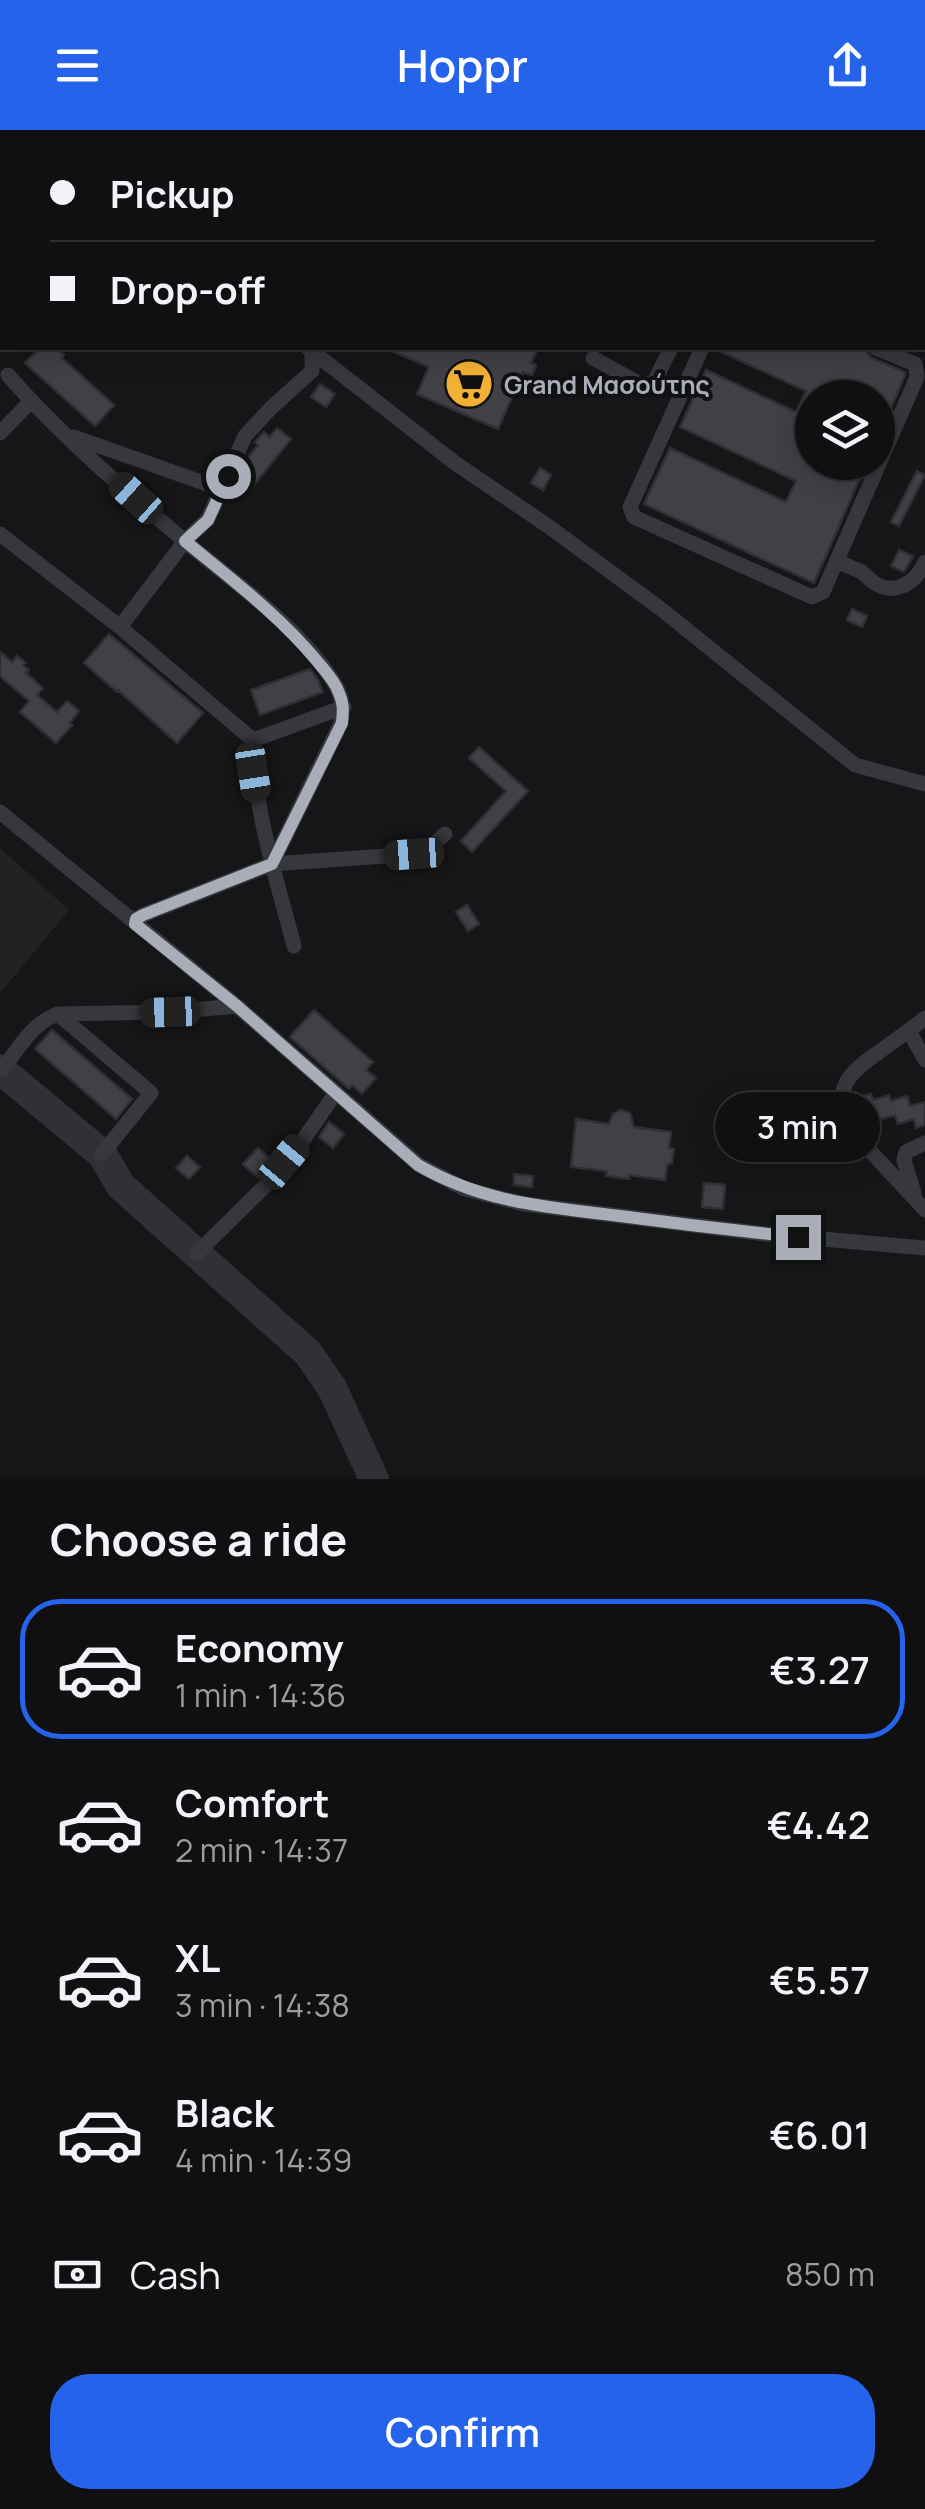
<!DOCTYPE html>
<html lang="en">
<head>
<meta charset="utf-8">
<style>
	body { margin:0; font-family:Manrope,sans-serif; background:#1e1e20; color:#f1f3f6; height:100vh; display:flex; flex-direction:column; font-size:38px; white-space:nowrap }
	* { box-sizing:border-box; margin:0 }
	p { font-size:32px; color:#9c9d9f }
	.icon { flex:none; width:55px; height:55px; fill:none; stroke:currentColor; stroke-width:2; stroke-linecap:round; stroke-linejoin:round }
	.map { position:relative; height:1349px; overflow:hidden }
	.sheet { display:flex; flex-direction:column; background:#101012; flex:1 }
	.sheet>* { flex:none }
	.hud { position:absolute; left:0px; top:0px; width:925px; height:220px; box-shadow:0 5px 25px #0003,0 0 0 2px #303032; display:grid; align-content:center; height:220px; padding:0 50px; background:#101012 }
	.tools { position:absolute; left:795px; top:250px; display:grid; gap:20px }
	.tools a { display:grid; place-items:center; width:100px; height:100px; border-radius:50%; background:#101012; box-shadow:0 5px 25px #0003,0 0 0 2px #303032; font-size:50px }
	.end { position:absolute; width:45px; height:45px; margin:-22px; border:12px solid #a8adb8; background:#111; box-shadow:0 0 0 5px #111 }
	.from { border-radius:50% }
	.bubble { position:absolute; height:70px; border-radius:35px; background:#101012; box-shadow:0 5px 25px #0003,0 0 0 2px #303032; font-size:32px; font-weight:600; line-height:70px; text-align:center }
	.car { position:absolute; width:30px; height:60px; margin:-30px -15px; border-radius:12px; box-shadow:0 0 8px 2px #0007; background:linear-gradient(#222 24%,#8ab4d8 0 40%,#222 0 76%,#8ab4d8 0 86%,#222 0) }
	.hud b { display:flex; align-items:center; gap:35px; height:95px; font-size:38px }
	.hud b+b { border-top:2px solid #303032 }
	.hud i { width:25px; height:25px; background:#f1f3f6 }
	ul { padding:0; list-style:none }
	li { display:flex; align-items:center; gap:30px; height:140px; margin:0 20px 15px; padding:0 30px; border:5px solid transparent; border-radius:40px }
	li div { flex:1 }
	li b { display:block; font-size:38px }
	li em { font-style:normal; font-weight:600 }
	li.selected { border-color:#2563eb }
	li>.icon { width:90px; height:90px; stroke-width:1.5 }
	h2 { padding:0 50px; font-size:45px; line-height:120px }
	.pay { display:flex; align-items:center; gap:25px; height:110px; padding:0 50px; font-size:38px }
	.pay p { margin-inline-start:auto }
	.cta { display:flex; gap:20px; margin-top:auto; padding:20px 50px }
	.cta a { flex:1; height:115px; border-radius:40px; background:#2563eb; color:#fff; font-size:40px; font-weight:600; line-height:115px; text-align:center }
	header { display:flex; justify-content:space-between; align-items:center; height:130px; padding:0 50px; background:#2563eb; color:#fff; font-size:45px; font-weight:600 }
	.map>svg:first-child { display:block }
	.built { fill:#222225 }
	.lines { fill:none; stroke-linecap:round; stroke-linejoin:round }
	.taxiway { stroke:#303135; stroke-width:30 }
	.building { fill:#404145; stroke:#303034; stroke-width:2.5 }
	.minor { stroke:#37383d; stroke-width:15 }
	.major { stroke:#53555c; stroke-width:20 }
	.route { stroke:#a8adb8; stroke-width:12 }
	.labels { text-anchor:middle; dominant-baseline:central; stroke-width:8; stroke-linejoin:round; paint-order:stroke }
	.poi-label { font-size:25px; font-weight:bold; fill:#a8adb8; stroke:#111113; text-anchor:start }
</style>
</head>
<body>
<header><svg class="icon" aria-label="menu" viewBox="0 0 24 24"><path d="M4 6h16M4 12h16M4 18h16"/></svg>Hoppr<svg class="icon" aria-label="share" viewBox="0 0 24 24"><path d="M12 15V3M7 8l5-5 5 5M5 13v7h14v-7"/></svg></header>
<div class="map">
<svg width="925" height="1349" viewBox="0 0 925 1349">
	<rect width="100%" height="100%" fill="#161618"/>
	<!-- built -->
	<path class="built" d="M 0,718 L 69,780 L 0,863 Z"/>
	<g class="lines">
		<!-- taxiway -->
		<path class="taxiway" d="M 0,939 L 102,1024 L 121,1056 L 308,1223 L 332,1258 L 374,1349"/>
	</g>
	<!-- building -->
	<path class="building" d="M 40,218 L 56,218 L 64,225 L 62,228 L 114,275 L 95,296 L 25,233 Z
		M 385,218 L 538,218 L 531,233 L 536,235 L 532,245 L 523,242 L 498,299 L 417,264 L 429,237 Z
		M 713,218 L 859,218 L 865,220 L 872,228 L 905,242 L 905,245 L 878,309 L 878,268 L 812,268 L 812,332 L 867,332 L 814,453 L 644,374 L 670,318 L 786,372 L 796,351 L 680,297 L 706,240 L 796,282 L 806,261 Z
		M 320,254 L 335,264 L 326,277 L 311,267 Z
		M 277,298 L 291,309 L 244,367 L 234,359 L 248,328 L 258,315 L 255,312 L 264,302 L 270,307 Z
		M 540,338 L 551,345 L 543,360 L 531,353 Z
		M 917,341 L 925,345 L 899,396 L 891,392 Z
		M 899,420 L 913,426 L 904,442 L 891,436 Z
		M 852,479 L 867,486 L 862,497 L 847,490 Z
		M 109,504 L 203,583 L 177,613 L 118,560 L 117,562 L 84,533 Z
		M 0,522 L 12,532 L 17,526 L 26,533 L 23,535 L 29,540 L 26,543 L 43,558 L 37,565 L 57,582 L 67,571 L 79,581 L 70,593 L 72,595 L 56,613 L 20,582 L 29,571 L 0,546 Z
		M 310,539 L 318,550 L 323,562 L 260,585 L 251,560 Z
		M 479,617 L 528,661 L 472,722 L 461,711 L 506,661 L 469,628 Z
		M 467,775 L 479,794 L 468,801 L 456,782 Z
		M 314,880 L 373,932 L 366,940 L 376,948 L 362,964 L 352,955 L 349,959 L 290,907 Z
		M 52,900 L 132,969 L 116,989 L 35,919 Z
		M 871,964 L 873,970 L 889,965 L 891,971 L 907,966 L 910,976 L 925,972 L 925,995 L 916,998 L 914,989 L 898,994 L 895,985 L 879,990 L 877,983 L 858,989 L 853,969 Z
		M 620,980 L 630,983 L 634,997 L 671,1002 L 669,1018 L 674,1019 L 672,1033 L 667,1035 L 665,1050 L 629,1045 L 629,1049 L 606,1046 L 607,1041 L 571,1037 L 576,989 L 609,994 L 613,984 Z
		M 329,992 L 344,1004 L 333,1018 L 319,1007 Z
		M 258,1018 L 272,1030 L 257,1047 L 243,1034 Z
		M 187,1026 L 200,1037 L 189,1049 L 176,1038 Z
		M 514,1044 L 533,1046 L 532,1057 L 514,1055 Z
		M 704,1053 L 725,1055 L 723,1079 L 702,1077 Z"/>
	<g class="lines">
		<!-- minor -->
		<path class="minor" d="M 30,2 L 32,0
			M 332,2 L 332,0
			M 659,2 L 660,0
			M 748,2 L 748,0
			M 0,32 L 2,33
			M 0,61 L 2,61
			M 308,218 L 455,333 L 548,396 L 661,479 L 855,635 L 925,654
			M 702,218 L 630,377 L 634,387 L 812,467 L 823,462 L 917,247 L 915,234 L 876,218
			M 593,228 L 642,255 L 654,252 L 671,218
			M 8,245 C 63,308 129,364 193,418 C 239,455 307,505 336,556 C 343,568 343,579 341,593 L 272,734
			M 0,303 L 31,271
			M 74,307 L 221,359
			M 0,404 L 120,497 L 253,610 C 254,681 276,747 294,816
			M 837,431 C 845,435 852,438 860,441 C 865,444 868,448 873,452 C 894,467 916,453 925,432
			M 120,497 L 185,411 L 208,389 L 245,306 L 272,277 L 312,241 L 312,220
			M 253,610 L 344,577
			M 0,682 L 237,876 L 419,1035 L 465,1059 L 524,1074 L 765,1104 L 925,1118
			M 135,793 L 136,789 L 143,785 L 272,734 L 414,724 L 427,720 L 445,704
			M 58,884 L 151,963 L 102,1024
			M 925,888 C 910,900 894,911 879,922 C 850,942 833,957 846,995 L 925,1080
			M 909,901 L 925,930
			M 2,940 C 18,919 32,893 58,884 L 170,882 L 237,876
			M 914,1063 L 904,1030 L 906,1022 L 925,1013
			M 197,1123 L 264,1057 L 303,1010 L 335,964"/>
		<!-- major -->
		<path class="major" d="M 515,0 L 520,2
			M 922,183 L 925,185"/>
	</g>
	<g class="lines">
		<!-- route -->
		<path class="route" d="M 228,346 L 208,390 L 185,411 C 231,449 279,485 317,531 C 325,541 335,551 339,563 C 344,574 343,581 342,593 L 272,734 L 143,785 L 136,789 L 135,794 L 237,876 L 418,1035 C 483,1073 548,1077 620,1086 C 679,1094 738,1101 798,1107"/>
	</g>
	<!-- icons -->
	<defs>
		<g id="supermarket-disc" transform="scale(2.5)"><circle r="9.5" fill="#f2b134" stroke="#111113"/><path d="M-6-5.5h2.5l.6 2H6L4.5 2H-2.5L-4.4-4H-6ZM-1.5 3.2a1.3 1.3 0 1 0 .1 0ZM3 3.2a1.3 1.3 0 1 0 .1 0Z" fill="#111"/></g>
	</defs>
	<g fill-rule="evenodd">
		<use href="#supermarket-disc" x="469" y="254"/>
	</g>
	<g class="labels">
		<!-- poi labels -->
		<g class="poi-label">
			<text x="504" y="254">Grand Μασούτης</text>
		</g>
	</g>
</svg>
<div class="tools">
<a><svg class="icon" aria-label="layers" viewBox="0 0 24 24"><path d="M12 4l9 5-9 5-9-5zM3 14l9 5 9-5"/></svg></a>
</div>
<i class="end from" style="left:228px;top:346px"></i>
<i class="end" style="left:798px;top:1107px"></i>
<div class="bubble" style="left:715px;top:962px;width:165px">3 min</div>
<i class="car" style="left:136px;top:368px;rotate:312deg"></i>
<i class="car" style="left:253px;top:642px;rotate:171deg"></i>
<i class="car" style="left:414px;top:724px;rotate:266deg"></i>
<i class="car" style="left:170px;top:882px;rotate:268deg"></i>
<i class="car" style="left:284px;top:1032px;rotate:40deg"></i>
<div class="hud">
<b><i class="from"></i>Pickup</b>
<b><i></i>Drop-off</b>
</div>
</div>
<section class="sheet">
<h2>Choose a ride</h2>
<ul>
<li class="selected"><svg class="icon" aria-label="car" viewBox="0 0 24 24"><path d="M5 17H2v-5l4-1 3-4h7l3 4 3 1v5h-3M9 17h6M6 11h13"/><circle cx="7" cy="17" r="2"/><circle cx="17" cy="17" r="2"/></svg><div><b>Economy</b><p>1 min · 14:36</p></div><em>€3.27</em></li>
<li><svg class="icon" aria-label="car" viewBox="0 0 24 24"><path d="M5 17H2v-5l4-1 3-4h7l3 4 3 1v5h-3M9 17h6M6 11h13"/><circle cx="7" cy="17" r="2"/><circle cx="17" cy="17" r="2"/></svg><div><b>Comfort</b><p>2 min · 14:37</p></div><em>€4.42</em></li>
<li><svg class="icon" aria-label="car" viewBox="0 0 24 24"><path d="M5 17H2v-5l4-1 3-4h7l3 4 3 1v5h-3M9 17h6M6 11h13"/><circle cx="7" cy="17" r="2"/><circle cx="17" cy="17" r="2"/></svg><div><b>XL</b><p>3 min · 14:38</p></div><em>€5.57</em></li>
<li><svg class="icon" aria-label="car" viewBox="0 0 24 24"><path d="M5 17H2v-5l4-1 3-4h7l3 4 3 1v5h-3M9 17h6M6 11h13"/><circle cx="7" cy="17" r="2"/><circle cx="17" cy="17" r="2"/></svg><div><b>Black</b><p>4 min · 14:39</p></div><em>€6.01</em></li>
</ul>
<div class="pay"><svg class="icon" aria-label="cash" viewBox="0 0 24 24"><path d="M3 7h18v10H3z"/><circle cx="12" cy="12" r="2"/></svg>Cash<p>850 m</p></div>
<div class="cta"><a>Confirm</a></div>
</section>
</body>
</html>
